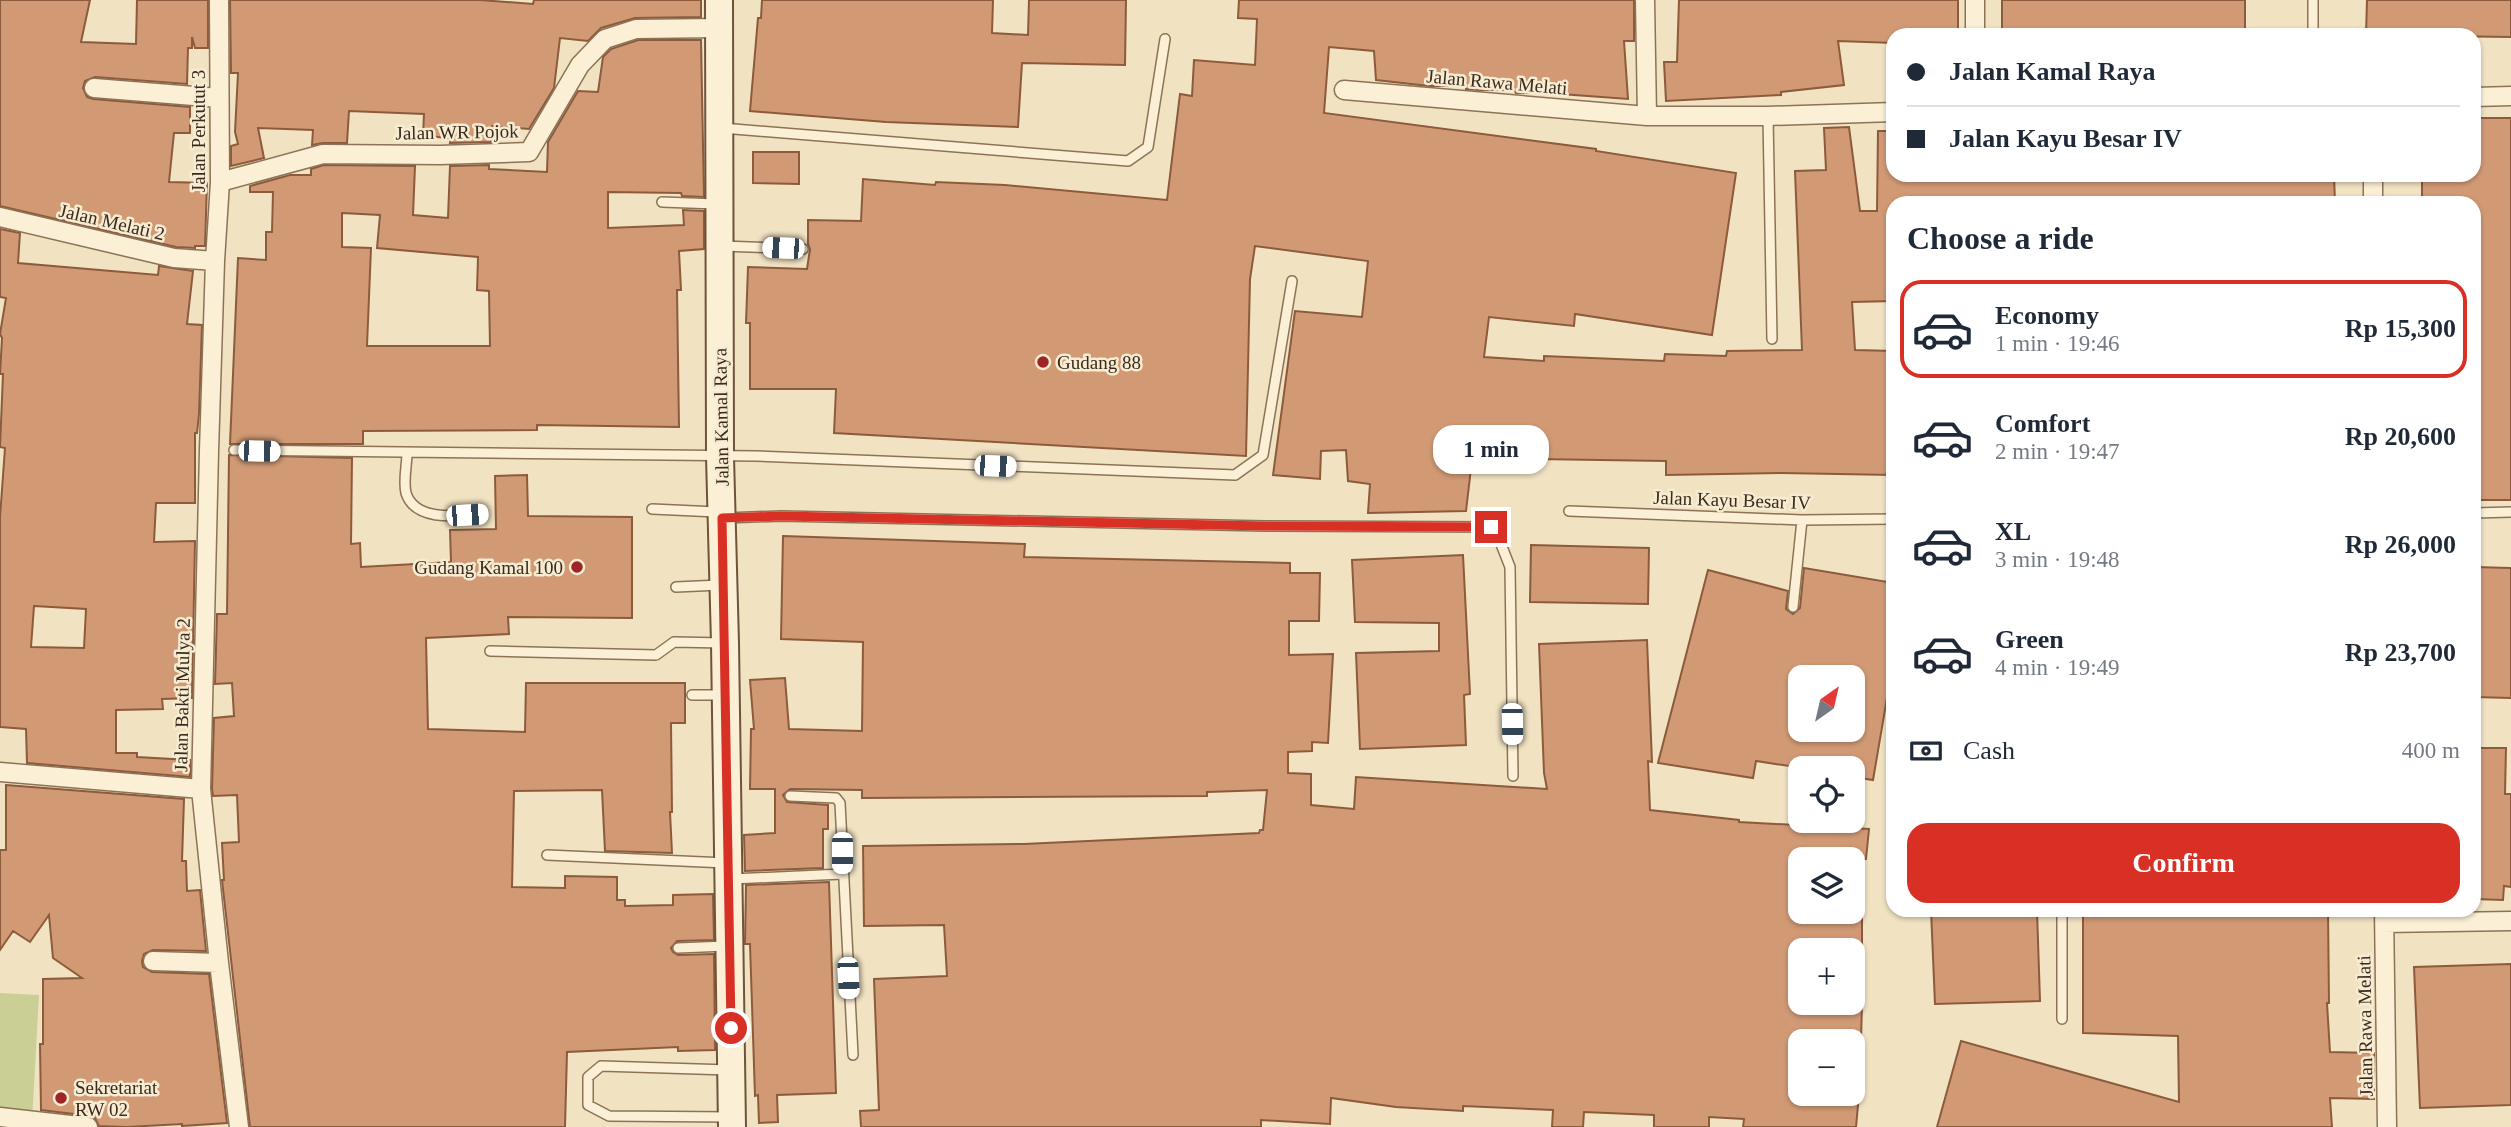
<!DOCTYPE html>
<html lang="en">
<head>
<meta charset="utf-8">
<style>
	body { margin:0; font-family:Georgia,serif; background:#f6f6f7; color:#1f2937; height:100vh; display:flex; flex-direction:column; font-size:26px; white-space:nowrap }
	* { box-sizing:border-box; margin:0 }
	p { font-size:23px; color:#747a83 }
	.icon { flex:none; width:38px; height:38px; fill:none; stroke:currentColor; stroke-width:2; stroke-linecap:round; stroke-linejoin:round }
	.map { position:relative; flex:1; overflow:hidden }
	.side { position:absolute; left:1886px; top:196px; width:595px; height:721px; display:flex; flex-direction:column; background:#fff; border-radius:21px; box-shadow:0 2px 5px #0004 }
	.side>* { flex:none }
	.guide { position:absolute; left:1886px; top:28px; width:595px; height:154px; border-radius:21px; box-shadow:0 2px 5px #0004; display:grid; align-content:center; height:154px; padding:0 21px; background:#fff }
	.needle { width:46px; rotate:34deg }
	.buttons { position:absolute; left:1788px; top:665px; display:grid; gap:14px }
	.buttons a { display:grid; place-items:center; width:77px; height:77px; border-radius:14px; background:#fff; box-shadow:0 2px 5px #0004; font-size:35px }
	.end { position:absolute; width:32px; height:32px; margin:-16px; border:9px solid #d93025; background:#fff; box-shadow:0 0 0 4px #fff }
	.from { border-radius:50% }
	.bubble { position:absolute; height:49px; border-radius:21px; background:#fff; box-shadow:0 2px 5px #0004; font-size:23px; font-weight:800; line-height:49px; text-align:center }
	.car { position:absolute; width:21px; height:42px; margin:-21px -10px; border-radius:9px; box-shadow:0 0 5px 2px #0007; background:linear-gradient(#fff 24%,#345 0 40%,#fff 0 76%,#345 0 86%,#fff 0) }
	.guide b { display:flex; align-items:center; gap:24px; height:66px; font-size:26px }
	.guide b+b { border-top:2px solid #e0e1e3 }
	.guide i { width:18px; height:18px; background:#1f2937 }
	ul { padding:0; list-style:none }
	li { display:flex; align-items:center; gap:21px; height:98px; margin:0 14px 10px; padding:0 7px; border:4px solid transparent; border-radius:21px }
	li div { flex:1 }
	li b { display:block; font-size:26px }
	li em { font-style:normal; font-weight:800 }
	li.current { border-color:#d93025 }
	li>.icon { width:63px; height:63px; stroke-width:1.5 }
	h2 { padding:0 21px; font-size:32px; line-height:84px }
	.pay { display:flex; align-items:center; gap:18px; height:77px; padding:0 21px; font-size:26px }
	.pay p { margin-inline-start:auto }
	.cta { display:flex; gap:14px; margin-top:auto; padding:14px 21px }
	.cta a { flex:1; height:80px; border-radius:21px; background:#d93025; color:#fff; font-size:28px; font-weight:800; line-height:80px; text-align:center }
	.map>svg:first-child { display:block }
	.green { fill:#c9cf95 }
	.building { fill:#d19a75; stroke:#8c5b3c; stroke-width:2; fill-rule:evenodd }
	.lines { fill:none; stroke-linecap:round; stroke-linejoin:round }
	.service-casing { stroke:#8c7358; stroke-width:12 }
	.minor-casing { stroke:#8c7358; stroke-width:21 }
	.secondary-casing { stroke:#6d543b; stroke-width:30 }
	.service { stroke:#fbefd6; stroke-width:9 }
	.minor { stroke:#fbefd6; stroke-width:18 }
	.secondary { stroke:#fbefd6; stroke-width:26 }
	.route { stroke:#d93025; stroke-width:9 }
	.poi-dot { fill:#9e2427; stroke:#f7ecd2; stroke-width:2.5 }
	.labels { text-anchor:middle; dominant-baseline:central; stroke-width:5; stroke-linejoin:round; paint-order:stroke }
	.street-label { font-size:19px; fill:#3a2b1d; stroke:#f7ecd2 }
	.poi-label { font-size:19px; fill:#3a2b1d; stroke:#f7ecd2; text-anchor:start }
</style>
</head>
<body>
<div class="map">
<svg width="2511" height="1127" viewBox="0 0 2511 1127">
	<rect width="100%" height="100%" fill="#f1e2c2"/>
	<!-- green -->
	<path class="green" d="M 0,993 L 39,995 L 32,1121 L 0,1119 Z"/>
	<!-- building -->
	<path class="building" d="M 0,0 L 90,0 L 81,42 L 136,44 L 137,0 L 208,0 L 208,48 L 195,48 L 192,37 L 192,48 L 188,48 L 187,84 L 95,77 L 85,81 L 83,88 L 87,97 L 93,99 L 190,107 L 190,133 L 174,133 L 169,182 L 207,183 L 205,246 L 195,246 L 195,248 L 176,247 L 0,206 Z
		M 230,0 L 480,0 L 533,4 L 534,0 L 701,0 L 701,17 L 635,18 L 601,28 L 588,41 L 560,38 L 554,88 L 529,129 L 492,126 L 491,142 L 450,143 L 451,138 L 423,136 L 424,114 L 349,111 L 347,143 L 323,143 L 312,145 L 313,130 L 258,128 L 264,158 L 231,166 L 231,146 L 238,144 L 235,132 L 238,73 L 231,73 Z
		M 762,0 L 993,0 L 992,33 L 1028,35 L 1029,0 L 1126,0 L 1125,65 L 1022,63 L 1018,127 L 886,122 L 750,111 L 758,18 L 761,18 Z
		M 1239,0 L 1634,0 L 1634,41 L 1624,41 L 1628,99 L 1561,94 L 1561,92 L 1516,93 L 1514,90 L 1480,90 L 1466,89 L 1466,86 L 1429,86 L 1376,80 L 1374,51 L 1329,47 L 1324,113 L 1596,149 L 1596,151 L 1736,173 L 1712,335 L 1575,314 L 1574,326 L 1489,317 L 1484,357 L 1544,361 L 1544,356 L 1664,361 L 1665,354 L 1726,356 L 1727,351 L 1802,350 L 1795,171 L 1826,170 L 1824,128 L 1849,127 L 1860,211 L 1877,211 L 1878,131 L 1894,131 L 1894,175 L 2334,175 L 2335,203 L 1894,203 L 1894,301 L 1852,302 L 1855,350 L 1894,351 L 1894,475 L 1781,473 L 1666,475 L 1666,461 L 1535,459 L 1535,464 L 1472,460 L 1466,511 L 1368,513 L 1370,484 L 1348,481 L 1346,450 L 1321,451 L 1320,479 L 1273,475 L 1295,311 L 1362,317 L 1368,261 L 1255,246 L 1250,279 L 1246,456 L 834,433 L 836,389 L 750,389 L 750,323 L 746,323 L 748,267 L 807,269 L 810,249 L 808,244 L 808,220 L 861,221 L 863,179 L 935,185 L 936,182 L 1005,185 L 1167,200 L 1180,94 L 1192,96 L 1194,60 L 1255,65 L 1257,19 L 1238,18 Z
		M 1679,0 L 1958,0 L 1958,35 L 1894,35 L 1894,43 L 1838,41 L 1844,85 L 1781,92 L 1781,95 L 1666,101 L 1664,62 L 1677,62 Z
		M 2002,0 L 2245,0 L 2245,34 L 2002,35 Z
		M 2367,0 L 2511,0 L 2511,37 L 2366,35 Z
		M 638,40 L 701,40 L 704,197 L 682,196 L 681,193 L 608,192 L 608,228 L 684,225 L 683,210 L 704,211 L 704,249 L 679,251 L 681,290 L 677,290 L 679,427 L 537,425 L 537,430 L 363,431 L 363,444 L 230,444 L 238,258 L 266,260 L 266,232 L 272,232 L 273,192 L 250,192 L 250,186 L 290,175 L 311,175 L 311,169 L 324,165 L 415,166 L 413,215 L 448,218 L 450,166 L 489,165 L 489,169 L 547,172 L 548,142 L 578,91 L 598,92 L 603,57 L 611,49 ZM 342,213 L 380,215 L 377,248 L 478,257 L 477,290 L 489,291 L 490,346 L 367,346 L 371,248 L 342,247 Z
		M 2474,118 L 2511,118 L 2511,500 L 2474,500 L 2474,203 L 2422,203 L 2422,175 L 2474,175 Z
		M 753,152 L 799,152 L 799,184 L 753,183 Z
		M 0,229 L 20,233 L 18,263 L 158,275 L 159,266 L 193,271 L 187,324 L 202,325 L 199,414 L 197,433 L 195,433 L 195,503 L 156,503 L 154,542 L 195,541 L 192,698 L 162,699 L 163,709 L 116,710 L 116,753 L 137,753 L 137,757 L 190,760 L 190,777 L 27,763 L 26,729 L 0,727 L 0,517 L 5,448 L 0,447 L 3,374 L 0,374 L 2,338 L 0,334 L 6,298 L 0,297 ZM 34,606 L 86,609 L 84,648 L 31,647 Z
		M 229,455 L 352,458 L 351,544 L 360,543 L 361,567 L 451,562 L 450,530 L 496,529 L 495,476 L 527,475 L 528,516 L 632,517 L 632,618 L 508,617 L 509,634 L 426,638 L 428,729 L 525,732 L 526,683 L 685,683 L 685,723 L 671,723 L 672,812 L 670,812 L 672,853 L 605,851 L 602,790 L 514,791 L 512,887 L 565,888 L 565,876 L 617,877 L 617,900 L 625,900 L 625,906 L 673,905 L 673,895 L 713,894 L 714,940 L 677,941 L 671,948 L 673,952 L 678,955 L 714,954 L 715,1050 L 678,1051 L 678,1047 L 567,1052 L 565,1127 L 250,1127 L 222,880 L 224,880 L 222,843 L 239,842 L 237,795 L 213,796 L 212,789 L 214,718 L 234,716 L 232,683 L 215,684 L 217,614 L 227,614 Z
		M 783,536 L 1025,544 L 1024,557 L 1290,563 L 1290,573 L 1320,573 L 1319,621 L 1289,621 L 1289,655 L 1333,654 L 1328,743 L 1312,742 L 1312,751 L 1288,752 L 1288,773 L 1311,774 L 1311,805 L 1354,809 L 1356,777 L 1547,789 L 1544,773 L 1539,644 L 1647,640 L 1652,762 L 1648,761 L 1650,810 L 1739,820 L 1739,822 L 1869,829 L 1866,859 L 1801,859 L 1801,912 L 1862,912 L 1862,950 L 1801,950 L 1801,1003 L 1862,1003 L 1861,1041 L 1801,1041 L 1801,1094 L 1859,1094 L 1856,1127 L 1743,1127 L 1744,1119 L 1709,1117 L 1709,1127 L 1654,1127 L 1654,1115 L 1584,1112 L 1583,1127 L 1552,1127 L 1553,1110 L 1463,1106 L 1463,1111 L 1396,1107 L 1331,1098 L 1330,1124 L 1261,1120 L 1261,1127 L 861,1127 L 860,1111 L 879,1110 L 874,979 L 947,976 L 944,925 L 864,926 L 863,846 L 1024,844 L 1259,833 L 1260,830 L 1263,830 L 1267,790 L 1207,792 L 1207,796 L 862,798 L 862,790 L 790,789 L 783,795 L 787,802 L 828,805 L 828,829 L 823,829 L 823,868 L 745,871 L 744,835 L 775,833 L 775,789 L 750,789 L 751,729 L 754,729 L 750,680 L 785,678 L 789,729 L 862,731 L 863,642 L 781,639 Z
		M 1531,545 L 1649,548 L 1648,604 L 1530,602 Z
		M 1463,555 L 1470,694 L 1464,695 L 1466,745 L 1360,749 L 1356,653 L 1439,651 L 1439,623 L 1355,622 L 1352,560 Z
		M 2474,567 L 2511,568 L 2511,698 L 2474,697 Z
		M 1804,568 L 1894,583 L 1894,657 L 1873,780 L 1853,777 L 1853,768 L 1802,768 L 1756,761 L 1753,778 L 1658,763 L 1708,570 L 1788,591 L 1786,609 L 1793,614 L 1800,608 ZM 1801,677 L 1853,677 L 1853,730 L 1801,730 Z
		M 2474,748 L 2506,748 L 2505,794 L 2511,794 L 2511,887 L 2504,886 L 2503,900 L 2474,899 Z
		M 6,785 L 184,799 L 182,861 L 186,861 L 187,891 L 200,890 L 206,951 L 153,950 L 144,954 L 142,961 L 143,967 L 152,972 L 209,974 L 227,1123 L 182,1126 L 182,1124 L 127,1127 L 99,1126 L 95,1118 L 90,1116 L 41,1110 L 40,1044 L 43,1044 L 43,979 L 82,978 L 53,958 L 49,915 L 30,942 L 13,931 L 0,950 L 0,850 L 6,850 Z
		M 829,882 L 836,1093 L 777,1095 L 778,1122 L 759,1123 L 758,1095 L 755,1096 L 750,944 L 745,944 L 746,885 Z
		M 1931,910 L 2037,910 L 2040,1001 L 1935,1004 Z
		M 2083,910 L 2328,910 L 2329,1003 L 2327,1003 L 2330,1052 L 2374,1053 L 2374,1099 L 2330,1098 L 2332,1127 L 1937,1127 L 1961,1041 L 2179,1102 L 2178,1036 L 2083,1033 Z
		M 2511,964 L 2511,1105 L 2420,1108 L 2414,967 Z"/>
	<g class="lines">
		<!-- service casing -->
		<g class="service-casing">
			<path id="service" d="M 2313,0 L 2313,35
				M 1768,116 L 1772,339
				M 722,128 L 1128,161 L 1148,147 L 1165,39
				M 662,202 L 716,204
				M 722,246 L 803,249
				M 234,450 L 756,456 L 1235,475 L 1263,455 L 1292,281
				M 407,453 C 407,465 403,481 406,493 C 415,522 458,516 481,514
				M 652,509 L 717,512
				M 1569,511 L 1802,520 L 1894,519
				M 2474,513 L 2511,512
				M 725,518 L 781,516 L 1265,526 L 1491,527 L 1495,529 L 1510,567 L 1513,776
				M 676,587 L 720,585
				M 1793,607 L 1802,520
				M 490,651 L 656,655 L 674,642 L 724,643
				M 692,695 L 722,695
				M 790,796 L 836,798 L 840,803 L 853,1055
				M 547,855 L 726,863
				M 732,879 L 842,874
				M 2062,910 L 2062,1019
				M 678,948 L 726,946
				M 729,1070 L 601,1066 L 588,1077 L 588,1105 L 609,1116 L 730,1117"/>
		</g>
		<!-- minor casing -->
		<g class="minor-casing">
			<path id="minor" d="M 219,0 L 220,182 L 215,261 L 209,451 L 201,789 L 219,963 L 239,1127
				M 1645,0 L 1647,116
				M 1975,0 L 1975,35
				M 94,88 L 219,98
				M 1344,90 L 1647,116 L 1768,116 L 1894,112
				M 2474,97 L 2511,96
				M 2373,175 L 2373,203
				M 220,182 L 323,154 L 440,155 L 529,152 L 580,65 L 605,39 L 636,29 L 719,28
				M 0,217 L 174,258 L 215,261
				M 0,772 L 201,789
				M 2384,910 L 2387,1127
				M 2385,923 L 2511,921
				M 153,961 L 219,963
				M 0,1117 L 88,1127"/>
		</g>
		<!-- secondary casing -->
		<g class="secondary-casing">
			<path id="secondary" d="M 719,0 L 720,457 L 725,643 L 732,1127"/>
		</g>
		<!-- service -->
		<use href="#service" class="service"/>
		<!-- minor -->
		<use href="#minor" class="minor"/>
		<!-- secondary -->
		<use href="#secondary" class="secondary"/>
	</g>
	<g class="lines">
		<!-- route -->
		<path class="route" d="M 731,1028 L 722,518 L 781,516 L 1265,526 L 1491,527"/>
	</g>
	<!-- markers -->
	<g class="poi-dot">
		<circle cx="1043" cy="362" r="7"/>
		<circle cx="577" cy="567" r="7"/>
		<circle cx="61" cy="1098" r="7"/>
	</g>
	<g class="labels">
		<!-- street labels -->
		<g class="street-label">
			<text transform="translate(1497 82) rotate(5)">Jalan Rawa Melati</text>
			<text transform="translate(198 131) rotate(-90)">Jalan Perkutut 3</text>
			<text transform="translate(457 132) rotate(-1)">Jalan WR Pojok</text>
			<text transform="translate(112 222) rotate(13)">Jalan Melati 2</text>
			<text transform="translate(721 417) rotate(-91)">Jalan Kamal Raya</text>
			<text transform="translate(1732 500) rotate(2)">Jalan Kayu Besar IV</text>
			<text transform="translate(182 695) rotate(-89)">Jalan Bakti Mulya 2</text>
			<text transform="translate(2365 1026) rotate(-91)">Jalan Rawa Melati</text>
		</g>
		<!-- poi labels -->
		<g class="poi-label">
			<text x="1057" y="362">Gudang 88</text>
			<text x="563" y="567" text-anchor="end">Gudang Kamal 100</text>
			<text x="75" y="1087">Sekretariat<tspan x="75" dy="22">RW 02</tspan></text>
		</g>
	</g>
</svg>
<div class="buttons">
<a><svg class="needle" viewBox="-14 -14 28 28"><path d="M0-13l5 13h-10z" fill="#e53935"/><path d="M0 13l5-13h-10z" fill="#747a83"/></svg></a>
<a><svg class="icon" aria-label="locate" viewBox="0 0 24 24"><circle cx="12" cy="12" r="6"/><path d="M12 2v4M12 18v4M2 12h4M18 12h4"/></svg></a>
<a><svg class="icon" aria-label="layers" viewBox="0 0 24 24"><path d="M12 4l9 5-9 5-9-5zM3 14l9 5 9-5"/></svg></a>
<a>+</a>
<a>−</a>
</div>
<i class="end from" style="left:731px;top:1028px"></i>
<i class="end" style="left:1491px;top:527px"></i>
<div class="bubble" style="left:1433px;top:425px;width:116px">1 min</div>
<i class="car" style="left:783px;top:248px;rotate:272deg"></i>
<i class="car" style="left:259px;top:451px;rotate:91deg"></i>
<i class="car" style="left:995px;top:466px;rotate:92deg"></i>
<i class="car" style="left:467px;top:515px;rotate:86deg"></i>
<i class="car" style="left:1512px;top:724px;rotate:179deg"></i>
<i class="car" style="left:842px;top:853px;rotate:180deg"></i>
<i class="car" style="left:848px;top:978px;rotate:177deg"></i>
<div class="guide">
<b><i class="from"></i>Jalan Kamal Raya</b>
<b><i></i>Jalan Kayu Besar IV</b>
</div>
<section class="side">
<h2>Choose a ride</h2>
<ul>
<li class="current"><svg class="icon" aria-label="car" viewBox="0 0 24 24"><path d="M5 17H2v-5l4-1 3-4h7l3 4 3 1v5h-3M9 17h6M6 11h13"/><circle cx="7" cy="17" r="2"/><circle cx="17" cy="17" r="2"/></svg><div><b>Economy</b><p>1 min · 19:46</p></div><em>Rp 15,300</em></li>
<li><svg class="icon" aria-label="car" viewBox="0 0 24 24"><path d="M5 17H2v-5l4-1 3-4h7l3 4 3 1v5h-3M9 17h6M6 11h13"/><circle cx="7" cy="17" r="2"/><circle cx="17" cy="17" r="2"/></svg><div><b>Comfort</b><p>2 min · 19:47</p></div><em>Rp 20,600</em></li>
<li><svg class="icon" aria-label="car" viewBox="0 0 24 24"><path d="M5 17H2v-5l4-1 3-4h7l3 4 3 1v5h-3M9 17h6M6 11h13"/><circle cx="7" cy="17" r="2"/><circle cx="17" cy="17" r="2"/></svg><div><b>XL</b><p>3 min · 19:48</p></div><em>Rp 26,000</em></li>
<li><svg class="icon" aria-label="car" viewBox="0 0 24 24"><path d="M5 17H2v-5l4-1 3-4h7l3 4 3 1v5h-3M9 17h6M6 11h13"/><circle cx="7" cy="17" r="2"/><circle cx="17" cy="17" r="2"/></svg><div><b>Green</b><p>4 min · 19:49</p></div><em>Rp 23,700</em></li>
</ul>
<div class="pay"><svg class="icon" aria-label="cash" viewBox="0 0 24 24"><path d="M3 7h18v10H3z"/><circle cx="12" cy="12" r="2"/></svg>Cash<p>400 m</p></div>
<div class="cta"><a>Confirm</a></div>
</section>
</div>
</body>
</html>
